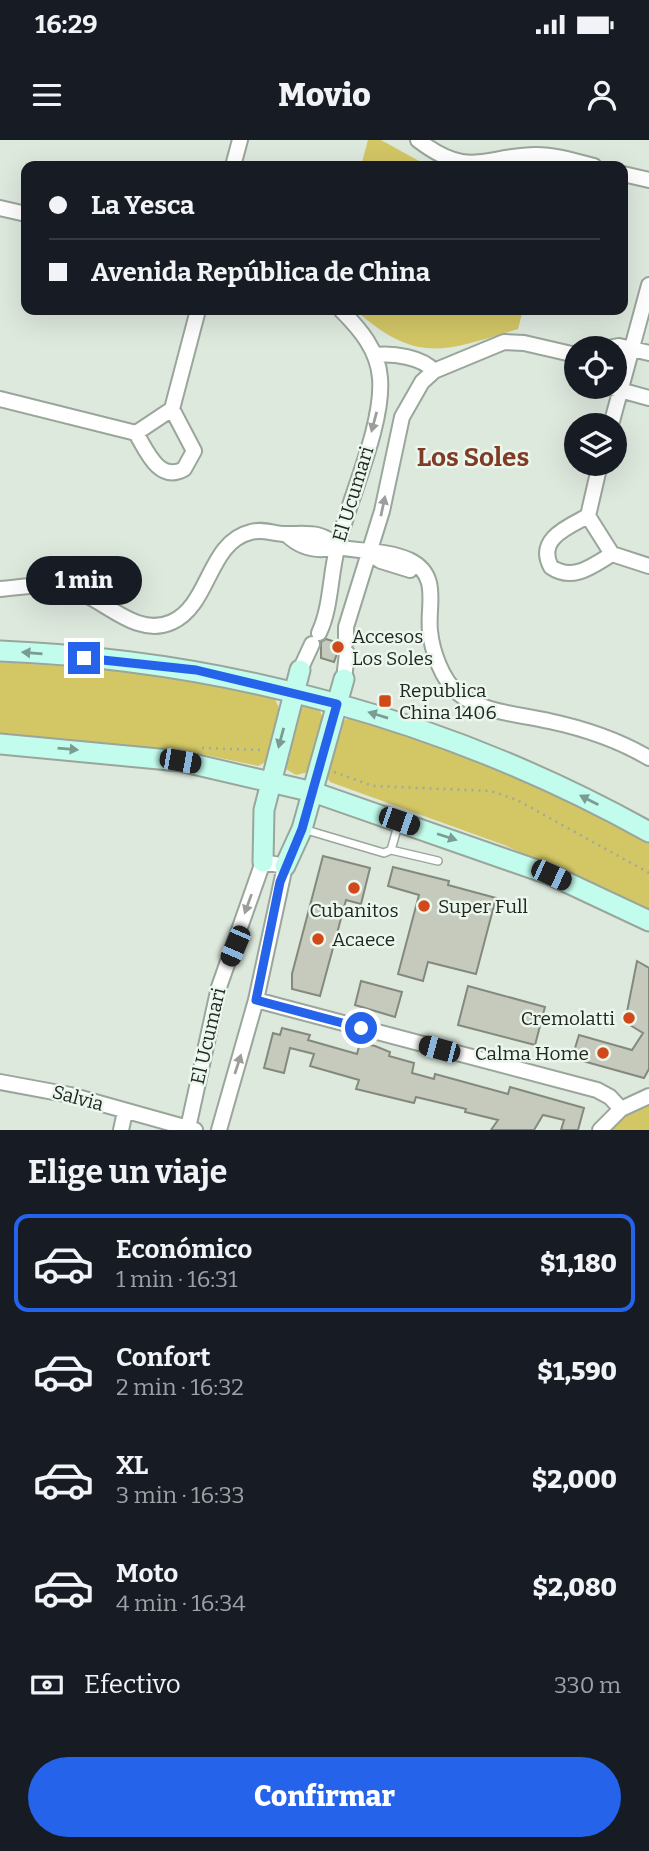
<!DOCTYPE html>
<html lang="es">
<head>
<meta charset="utf-8">
<style>
	body { margin:0; font-family:Bitter,serif; background:#242831; color:#f1f3f6; height:100vh; display:flex; flex-direction:column; font-size:26px; white-space:nowrap }
	* { box-sizing:border-box; margin:0 }
	p { font-size:23px; color:#9ea1a6 }
	.icon { flex:none; width:38px; height:38px; fill:none; stroke:currentColor; stroke-width:2; stroke-linecap:round; stroke-linejoin:round }
	.map { position:relative; height:990px; overflow:hidden }
	.drawer { display:flex; flex-direction:column; background:#171b24; flex:1 }
	.drawer>* { flex:none }
	.hud { position:absolute; left:21px; top:21px; width:607px; height:154px; border-radius:14px; box-shadow:0 7px 28px #0002; display:grid; align-content:center; height:154px; padding:0 28px; background:#171b24 }
	.controls { position:absolute; left:564px; top:196px; display:grid; gap:14px }
	.controls a { display:grid; place-items:center; width:63px; height:63px; border-radius:50%; background:#171b24; box-shadow:0 7px 28px #0002; font-size:35px }
	.end { position:absolute; width:32px; height:32px; margin:-16px; border:9px solid #2563eb; background:#fff; box-shadow:0 0 0 4px #fff }
	.from { border-radius:50% }
	.bubble { position:absolute; height:49px; border-radius:24px; background:#171b24; box-shadow:0 7px 28px #0002; font-size:23px; font-weight:800; line-height:49px; text-align:center }
	.car { position:absolute; width:21px; height:42px; margin:-21px -10px; border-radius:9px; box-shadow:0 0 5px 2px #0007; background:linear-gradient(#222 24%,#8ab4d8 0 40%,#222 0 76%,#8ab4d8 0 86%,#222 0) }
	.hud b { display:flex; align-items:center; gap:24px; height:66px; font-size:26px }
	.hud b+b { border-top:2px solid #363941 }
	.hud i { width:18px; height:18px; background:#f1f3f6 }
	ul { padding:0; list-style:none }
	li { display:flex; align-items:center; gap:21px; height:98px; margin:0 14px 10px; padding:0 14px; border:4px solid transparent; border-radius:14px }
	li div { flex:1 }
	li b { display:block; font-size:26px }
	li em { font-style:normal; font-weight:800 }
	li.current { border-color:#2563eb }
	li>.icon { width:63px; height:63px; stroke-width:1.5 }
	h2 { padding:0 28px; font-size:32px; line-height:84px }
	.pay { display:flex; align-items:center; gap:18px; height:77px; padding:0 28px; font-size:26px }
	.pay p { margin-inline-start:auto }
	.action { display:flex; gap:14px; margin-top:auto; padding:14px 28px }
	.action a { flex:1; height:80px; border-radius:42px; background:#2563eb; color:#fff; font-size:28px; font-weight:800; line-height:80px; text-align:center }
	.status { display:flex; justify-content:space-between; align-items:center; height:49px; padding:0 35px; background:#171b24; direction:ltr }
	.status svg { height:19px; fill:currentColor }
	header { display:flex; justify-content:space-between; align-items:center; height:91px; padding:0 28px; background:#171b24; font-size:32px; font-weight:800 }
	.map>svg:first-child { display:block }
	.green { fill:#d2c665 }
	.building { fill:#c5cabd; stroke:#84897d; stroke-width:2 }
	.lines { fill:none; stroke-linecap:round; stroke-linejoin:round }
	.lane-casing { stroke:#9aa59b; stroke-width:10 }
	.street-casing { stroke:#9aa59b; stroke-width:18 }
	.secondary-casing { stroke:#9aa59b; stroke-width:23 }
	.path { stroke:#a1a9a1; stroke-width:2.5; stroke-dasharray:2 5; stroke-linecap:butt }
	.lane { stroke:#fff; stroke-width:7 }
	.street { stroke:#fff; stroke-width:14 }
	.secondary { stroke:#c2fcec; stroke-width:19 }
	.oneway { fill:#9c9e9c }
	.oneway2 { fill:#7a9c92 }
	.route { stroke:#2563eb; stroke-width:9 }
	.poi-dot { fill:#d14919; stroke:#ebf7ec; stroke-width:2.5 }
	.labels { text-anchor:middle; dominant-baseline:central; stroke-width:5; stroke-linejoin:round; paint-order:stroke }
	.street-label { font-size:19px; fill:#232724; stroke:#ebf7ec }
	.poi-label { font-size:19px; fill:#232724; stroke:#ebf7ec; text-anchor:start }
	.district-label { font-size:26px; font-weight:bold; fill:#7f3b26; stroke:#ebf7ec }
</style>
</head>
<body>
<div class="status"><b>16:29</b><svg viewBox="0 0 49 12"><path d="M0 12V9h3v3zM5 12V6h3v6zM10 12V3h3v9zM15 12V0h3v12zM26 1h20v11H26zM47 4h2v5h-2z"/></svg></div>
<header><svg class="icon" aria-label="menu" viewBox="0 0 24 24"><path d="M4 6h16M4 12h16M4 18h16"/></svg>Movio<svg class="icon" aria-label="person" viewBox="0 0 24 24"><circle cx="12" cy="8" r="4"/><path d="M4 21q1-7 8-7t8 7"/></svg></header>
<div class="map">
<svg width="649" height="990" viewBox="0 0 649 990">
	<rect width="100%" height="100%" fill="#dee9de"/>
	<!-- green -->
	<path class="green" d="M 368,0 L 381,0 L 428,26 L 361,26 Z
		M 355,170 L 523,170 L 518,189 C 444,211 418,225 355,170 Z
		M 0,522 L 103,529 L 145,528 L 187,535 L 274,557 L 280,570 L 266,622 L 258,626 L 206,615 L 0,595 Z
		M 304,566 L 320,571 L 324,581 L 309,632 L 296,635 L 284,628 L 299,568 Z
		M 349,578 L 425,598 L 499,626 L 649,699 L 649,775 L 568,734 L 504,705 L 330,642 L 327,637 L 340,582 Z
		M 649,964 L 649,990 L 606,990 L 628,972 Z"/>
	<!-- building -->
	<path class="building" d="M 326,499 L 336,502 L 339,508 L 334,522 L 321,518 L 321,502 Z
		M 323,716 L 370,728 L 361,764 L 346,760 L 320,856 L 292,849 L 292,834 Z
		M 393,727 L 449,741 L 448,745 L 496,758 L 476,834 L 428,822 L 423,841 L 398,834 L 419,755 L 388,746 Z
		M 637,821 L 649,828 L 649,929 L 644,938 L 572,918 L 579,895 L 632,910 L 643,893 L 625,882 Z
		M 361,841 L 402,852 L 395,877 L 355,865 Z
		M 468,846 L 545,867 L 535,905 L 458,885 Z
		M 282,888 L 310,895 L 308,900 L 357,914 L 360,903 L 375,906 L 390,912 L 389,916 L 414,923 L 412,933 L 434,939 L 435,934 L 508,954 L 510,947 L 584,968 L 578,990 L 561,990 L 564,980 L 543,975 L 534,990 L 491,990 L 498,980 L 465,972 L 466,969 L 416,957 L 414,963 L 356,949 L 359,940 L 310,926 L 314,914 L 290,908 L 284,933 L 264,928 L 273,893 L 280,895 Z"/>
	<g class="lines">
		<!-- lane casing -->
		<g class="lane-casing">
			<path id="lane" d="M 303,689 L 384,713 L 391,710 L 399,682
				M 391,710 L 438,721"/>
		</g>
		<!-- street casing -->
		<g class="street-casing">
			<path id="street" d="M 418,0 C 469,39 483,16 536,15 C 556,15 575,21 594,26
				M 233,26 L 240,0
				M 623,34 L 649,40
				M 0,68 L 26,74
				M 608,208 L 619,206 L 649,213
				M 375,215 C 393,213 422,217 434,231
				M 609,247 L 649,258
				M 0,259 L 136,293
				M 611,285 L 649,145
				M 136,293 L 172,269 L 198,170
				M 136,293 C 146,310 159,343 184,329 L 194,311 L 172,269
				M 588,376 C 568,387 536,399 551,427 C 573,442 592,426 612,414
				M 588,376 L 612,414 L 649,426
				M 588,376 L 600,324
				M 337,407 C 362,412 386,410 409,420 C 441,435 427,466 430,491 C 432,511 442,540 458,553 C 482,573 520,574 549,581 C 582,588 620,601 649,618
				M 370,414 L 381,421 L 410,430
				M 0,449 C 24,447 45,442 69,448 C 102,456 135,499 172,482 C 210,465 208,402 251,392 C 264,388 275,395 288,394 C 308,394 322,391 337,407 C 318,412 301,408 287,395
				M 319,493 C 331,468 330,436 337,409 C 348,360 384,286 380,238 C 378,210 360,189 341,170
				M 346,502 L 346,487 L 382,371 L 402,277 L 422,242 L 434,231 L 504,202 L 524,203 L 576,215
				M 300,530 L 312,504
				M 344,539 L 347,513
				M 256,860 L 597,950 L 610,957 L 621,969
				M 0,942 L 70,955 L 195,990
				M 188,988 L 219,847 L 263,722 L 285,726 L 256,860 L 219,990
				M 121,990 L 125,972
				M 600,990 L 621,969 L 649,956"/>
		</g>
		<!-- secondary casing -->
		<g class="secondary-casing">
			<path id="secondary" d="M 0,511 C 227,520 450,581 649,692
				M 0,604 L 180,621 L 313,652 L 551,735 L 649,781
				M 263,722 L 264,670 L 300,530
				M 285,726 L 302,689 L 344,539"/>
		</g>
		<!-- path -->
		<path class="path" d="M 202,608 L 262,610
			M 334,632 L 373,646 L 491,651 L 517,660 L 649,733"/>
		<!-- lane -->
		<use href="#lane" class="lane"/>
		<!-- street -->
		<use href="#street" class="street"/>
		<!-- secondary -->
		<use href="#secondary" class="secondary"/>
	</g>
	<!-- one-way arrows -->
	<defs><path id="oneway-solid" d="M-6-.8H1V-3.2L6.5 0L1 3.2V.8H-6Z" transform="scale(1.75)"/></defs>
	<g class="oneway">
		<use href="#oneway-solid" transform="translate(374 282) rotate(105)"/>
		<use href="#oneway-solid" transform="translate(383 366) rotate(-78)"/>
		<use href="#oneway-solid" transform="translate(248 764) rotate(110)"/>
		<use href="#oneway-solid" transform="translate(238 924) rotate(-72)"/>
	</g>
	<g class="oneway2">
		<use href="#oneway-solid" transform="translate(32 513) rotate(-175)"/>
		<use href="#oneway-solid" transform="translate(378 575) rotate(-163)"/>
		<use href="#oneway-solid" transform="translate(281 598) rotate(105)"/>
		<use href="#oneway-solid" transform="translate(68 609) rotate(5)"/>
		<use href="#oneway-solid" transform="translate(589 660) rotate(-153)"/>
		<use href="#oneway-solid" transform="translate(447 697) rotate(18)"/>
	</g>
	<g class="lines">
		<!-- route -->
		<path class="route" d="M 84,518 L 196,530 L 337,564 L 302,689 L 280,742 L 256,860 L 361,888"/>
	</g>
	<!-- markers -->
	<g class="poi-dot">
		<circle cx="338" cy="507" r="7"/>
		<rect x="378" y="554" width="14" height="14" rx="3.5"/>
		<circle cx="354" cy="748" r="7"/>
		<circle cx="424" cy="766" r="7"/>
		<circle cx="318" cy="799" r="7"/>
		<circle cx="629" cy="878" r="7"/>
		<circle cx="603" cy="913" r="7"/>
	</g>
	<g class="labels">
		<!-- street labels -->
		<g class="street-label">
			<text transform="translate(353 354) rotate(-73)">El Ucumari</text>
			<text transform="translate(208 896) rotate(-77)">El Ucumari</text>
			<text transform="translate(78 958) rotate(15)">Salvia</text>
		</g>
		<!-- poi labels -->
		<g class="poi-label">
			<text x="352" y="496">Accesos<tspan x="352" dy="22">Los Soles</tspan></text>
			<text x="399" y="550">Republica<tspan x="399" dy="22">China 1406</tspan></text>
			<text x="438" y="766">Super Full</text>
			<text x="354" y="770" text-anchor="middle">Cubanitos</text>
			<text x="332" y="799">Acaece</text>
			<text x="615" y="878" text-anchor="end">Cremolatti</text>
			<text x="589" y="913" text-anchor="end">Calma Home</text>
		</g>
		<!-- district labels -->
		<g class="district-label">
			<text x="473" y="317">Los Soles</text>
		</g>
	</g>
</svg>
<div class="controls">
<a><svg class="icon" aria-label="locate" viewBox="0 0 24 24"><circle cx="12" cy="12" r="6"/><path d="M12 2v4M12 18v4M2 12h4M18 12h4"/></svg></a>
<a><svg class="icon" aria-label="layers" viewBox="0 0 24 24"><path d="M12 4l9 5-9 5-9-5zM3 14l9 5 9-5"/></svg></a>
</div>
<i class="end from" style="left:361px;top:888px"></i>
<i class="end" style="left:84px;top:518px"></i>
<div class="bubble" style="left:26px;top:416px;width:116px">1 min</div>
<i class="car" style="left:180px;top:621px;rotate:100deg"></i>
<i class="car" style="left:399px;top:681px;rotate:109deg"></i>
<i class="car" style="left:551px;top:735px;rotate:115deg"></i>
<i class="car" style="left:235px;top:806px;rotate:203deg"></i>
<i class="car" style="left:439px;top:909px;rotate:285deg"></i>
<div class="hud">
<b><i class="from"></i>La Yesca</b>
<b><i></i>Avenida República de China</b>
</div>
</div>
<section class="drawer">
<h2>Elige un viaje</h2>
<ul>
<li class="current"><svg class="icon" aria-label="car" viewBox="0 0 24 24"><path d="M5 17H2v-5l4-1 3-4h7l3 4 3 1v5h-3M9 17h6M6 11h13"/><circle cx="7" cy="17" r="2"/><circle cx="17" cy="17" r="2"/></svg><div><b>Económico</b><p>1 min · 16:31</p></div><em>$1,180</em></li>
<li><svg class="icon" aria-label="car" viewBox="0 0 24 24"><path d="M5 17H2v-5l4-1 3-4h7l3 4 3 1v5h-3M9 17h6M6 11h13"/><circle cx="7" cy="17" r="2"/><circle cx="17" cy="17" r="2"/></svg><div><b>Confort</b><p>2 min · 16:32</p></div><em>$1,590</em></li>
<li><svg class="icon" aria-label="car" viewBox="0 0 24 24"><path d="M5 17H2v-5l4-1 3-4h7l3 4 3 1v5h-3M9 17h6M6 11h13"/><circle cx="7" cy="17" r="2"/><circle cx="17" cy="17" r="2"/></svg><div><b>XL</b><p>3 min · 16:33</p></div><em>$2,000</em></li>
<li><svg class="icon" aria-label="car" viewBox="0 0 24 24"><path d="M5 17H2v-5l4-1 3-4h7l3 4 3 1v5h-3M9 17h6M6 11h13"/><circle cx="7" cy="17" r="2"/><circle cx="17" cy="17" r="2"/></svg><div><b>Moto</b><p>4 min · 16:34</p></div><em>$2,080</em></li>
</ul>
<div class="pay"><svg class="icon" aria-label="cash" viewBox="0 0 24 24"><path d="M3 7h18v10H3z"/><circle cx="12" cy="12" r="2"/></svg>Efectivo<p>330 m</p></div>
<div class="action"><a>Confirmar</a></div>
</section>
</body>
</html>
